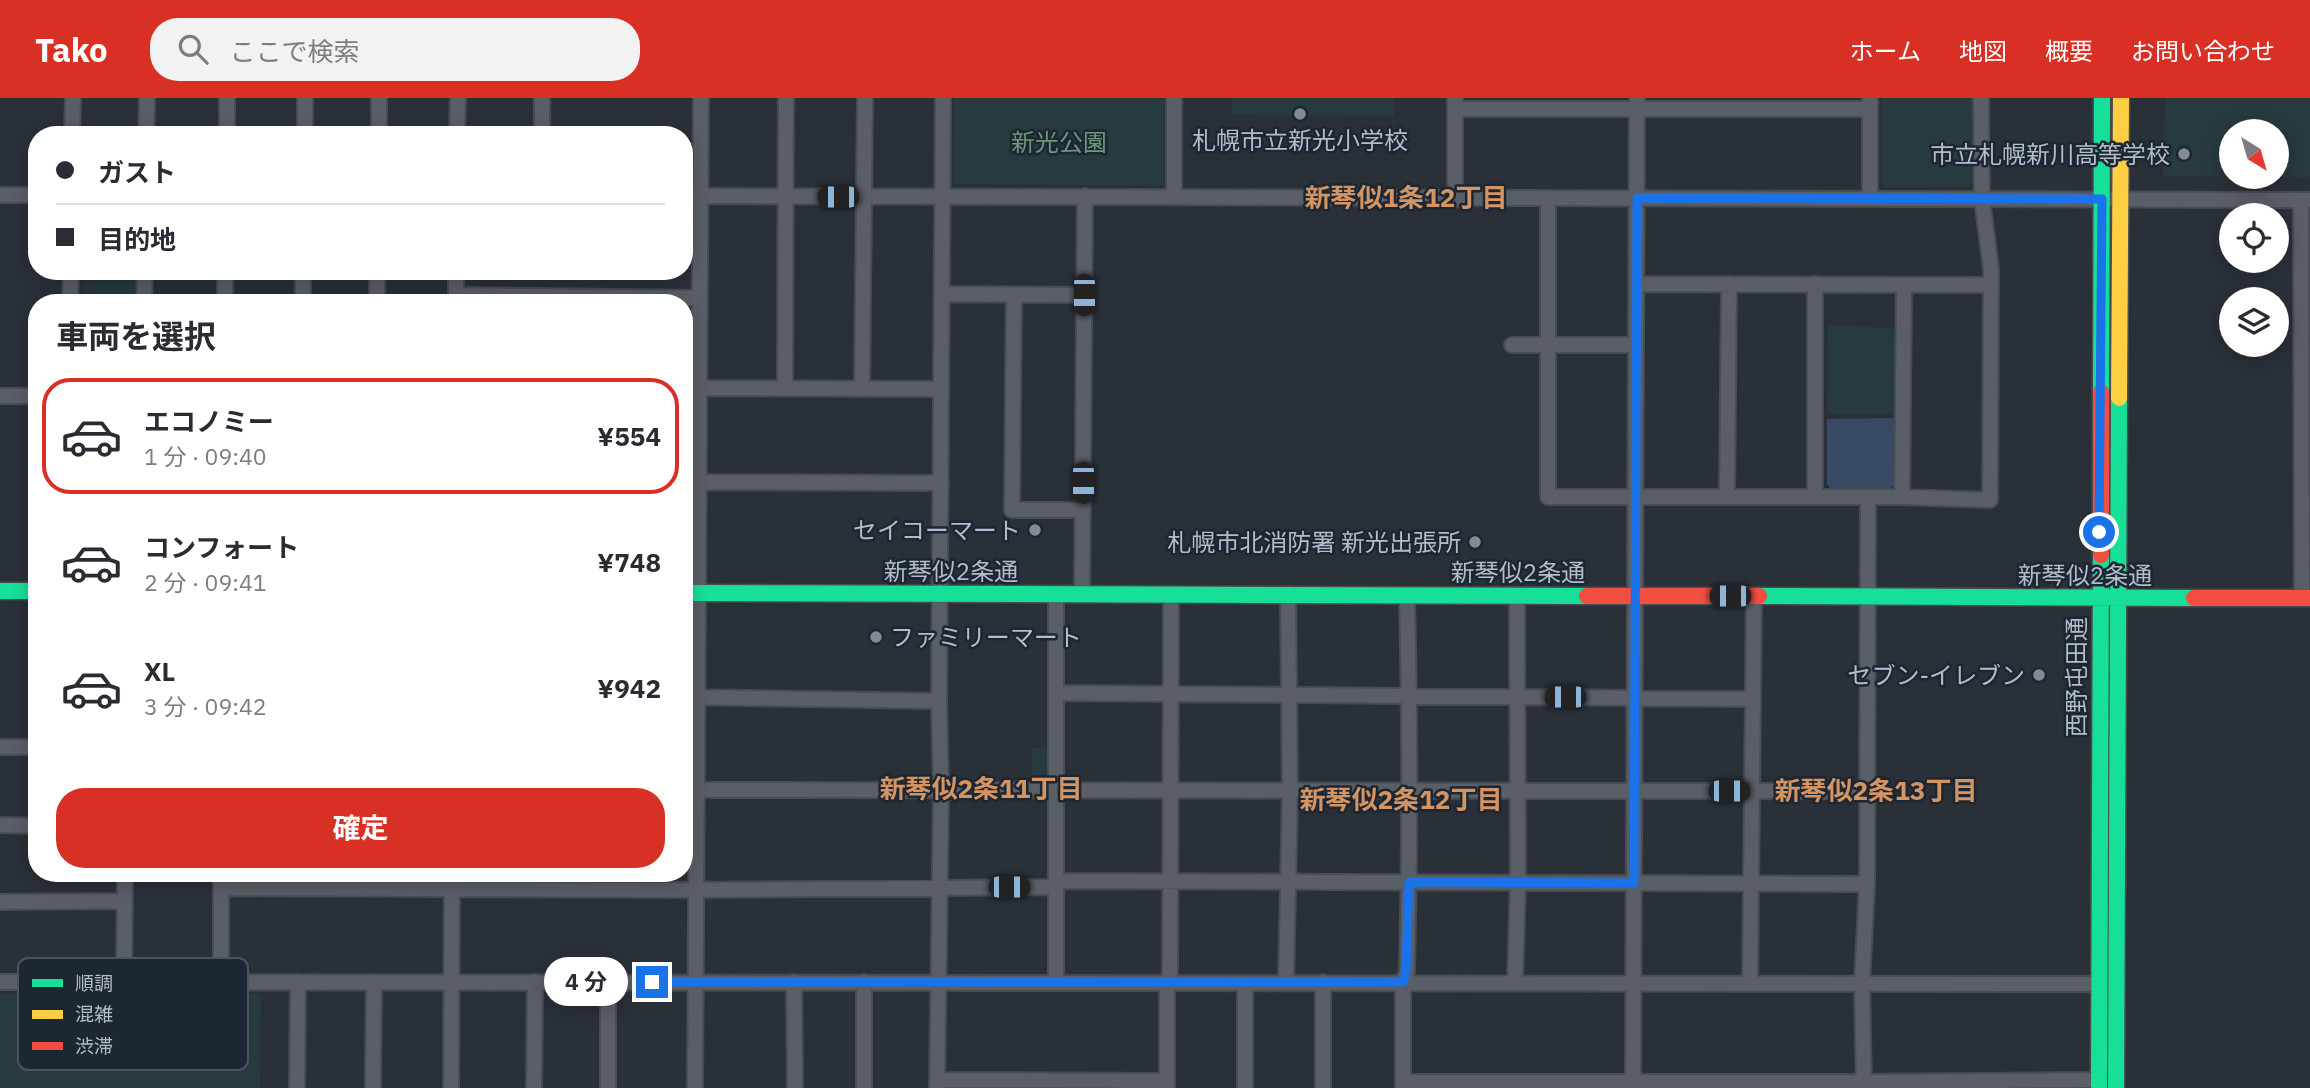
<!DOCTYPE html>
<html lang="ja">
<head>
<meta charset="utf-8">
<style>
	body { margin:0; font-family:"IBM Plex Sans","Noto Sans JP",sans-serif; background:#f2f2f3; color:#2b2b33; height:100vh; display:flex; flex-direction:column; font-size:26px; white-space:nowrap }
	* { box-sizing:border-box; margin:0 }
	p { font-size:23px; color:#7c7c81 }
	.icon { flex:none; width:38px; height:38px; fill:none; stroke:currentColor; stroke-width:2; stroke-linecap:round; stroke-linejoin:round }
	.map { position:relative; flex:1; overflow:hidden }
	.drawer { position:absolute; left:28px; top:196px; width:665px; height:588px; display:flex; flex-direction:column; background:#fff; border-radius:28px; box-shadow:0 4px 18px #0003 }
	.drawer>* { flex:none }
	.top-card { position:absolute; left:28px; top:28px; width:665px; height:154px; border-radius:28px; box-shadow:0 4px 18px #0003; display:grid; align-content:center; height:154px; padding:0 28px; background:#fff }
	.needle { width:46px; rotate:143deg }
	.buttons { position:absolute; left:2219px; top:21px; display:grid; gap:14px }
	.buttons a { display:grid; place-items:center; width:70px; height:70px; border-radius:50%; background:#fff; box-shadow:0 4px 18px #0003; font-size:35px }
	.end { position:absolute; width:32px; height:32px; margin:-16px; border:9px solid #1a73e8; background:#fff; box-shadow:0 0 0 4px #fff }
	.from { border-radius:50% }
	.bubble { position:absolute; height:49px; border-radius:24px; background:#fff; box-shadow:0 4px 18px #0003; font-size:23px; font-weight:700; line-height:49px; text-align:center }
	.car { position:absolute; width:21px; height:42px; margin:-21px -10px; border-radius:9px; box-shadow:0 0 5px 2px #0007; background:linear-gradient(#222 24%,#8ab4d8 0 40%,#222 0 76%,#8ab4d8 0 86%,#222 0) }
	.top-card b { display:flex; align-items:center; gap:24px; height:66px; font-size:26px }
	.top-card b+b { border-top:2px solid #e1e1e2 }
	.top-card i { width:18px; height:18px; background:#2b2b33 }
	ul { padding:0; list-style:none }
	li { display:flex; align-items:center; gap:21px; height:116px; margin:0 14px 10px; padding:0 14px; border:4px solid transparent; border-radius:28px }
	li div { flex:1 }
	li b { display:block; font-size:26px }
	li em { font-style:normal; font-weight:700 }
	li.selected { border-color:#d93025 }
	li>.icon { width:63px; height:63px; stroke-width:1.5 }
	h2 { padding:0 28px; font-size:32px; line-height:84px }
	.cta { display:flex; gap:14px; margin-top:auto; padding:14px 28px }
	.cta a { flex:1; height:80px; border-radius:28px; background:#d93025; color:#fff; font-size:28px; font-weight:700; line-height:80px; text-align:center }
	header { display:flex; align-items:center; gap:42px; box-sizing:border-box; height:98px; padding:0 35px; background:#d93025; color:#fff }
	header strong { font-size:33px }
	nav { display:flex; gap:38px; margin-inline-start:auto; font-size:24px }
	.search { width:490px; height:63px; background:#f2f2f3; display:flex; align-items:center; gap:18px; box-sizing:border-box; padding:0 24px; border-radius:28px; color:#7c7c81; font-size:26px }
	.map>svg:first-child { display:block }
	.green { fill:#273a3e }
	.water { fill:#384963 }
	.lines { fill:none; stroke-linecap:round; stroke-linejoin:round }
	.street-casing { stroke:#484c53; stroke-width:18 }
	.fast-casing { stroke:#484c53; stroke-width:19 }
	.slow-casing { stroke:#484c53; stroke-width:19 }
	.jam-casing { stroke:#484c53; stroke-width:19 }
	.street { stroke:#5a5e66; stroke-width:14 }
	.fast { stroke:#16e098; stroke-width:16 }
	.slow { stroke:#ffcf43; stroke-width:16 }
	.jam { stroke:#f24e42; stroke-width:16 }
	.route { stroke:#1a73e8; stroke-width:9 }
	.poi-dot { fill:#848b96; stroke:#1d2633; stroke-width:2.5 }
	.labels { text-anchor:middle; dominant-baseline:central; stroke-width:5; stroke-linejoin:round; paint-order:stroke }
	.poi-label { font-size:24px; fill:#b4bcc9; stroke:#1d2633; text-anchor:end }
	.park-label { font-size:24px; fill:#6b9a76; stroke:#1d2633 }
	.street-label { font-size:24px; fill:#b4bcc9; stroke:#1d2633 }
	.neighbourhood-label { font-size:26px; font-weight:bold; fill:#d59563; stroke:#1d2633 }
	.key { fill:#1d2633; stroke:#4a5360; stroke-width:2 }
	.key-label { font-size:19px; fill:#b4bcc9 }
</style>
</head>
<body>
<header>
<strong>Tako</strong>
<div class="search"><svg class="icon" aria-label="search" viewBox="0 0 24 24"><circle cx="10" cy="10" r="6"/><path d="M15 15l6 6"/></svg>ここで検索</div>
<nav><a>ホーム</a><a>地図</a><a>概要</a><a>お問い合わせ</a></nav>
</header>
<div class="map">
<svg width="2310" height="990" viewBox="0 0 2310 990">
	<rect width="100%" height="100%" fill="#2a3038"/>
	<!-- green -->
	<path class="green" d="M 955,0 L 1164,0 L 1164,88 L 954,86 Z
		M 1232,0 L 1394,0 L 1394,18 L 1232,17 Z
		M 1882,0 L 1974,0 L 1974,83 L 1969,89 L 1886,89 L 1881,83 Z
		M 2165,0 L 2310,0 L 2310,79 L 2277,79 L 2277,33 L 2231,33 L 2231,79 L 2163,78 Z
		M 84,183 L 140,183 L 140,205 L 83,205 Z
		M 1828,227 L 1896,230 L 1896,315 L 1827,315 Z
		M 1032,650 L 1050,650 L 1049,683 L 1031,683 Z
		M 0,896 L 261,896 L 260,990 L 0,990 Z"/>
	<!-- water -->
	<path class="water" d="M 1894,320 L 1894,386 L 1890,391 L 1833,393 L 1827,386 L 1827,321 Z"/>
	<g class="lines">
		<!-- street casing -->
		<g class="street-casing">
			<path id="street" d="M 1455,11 L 1870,11
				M 72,37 L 73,0
				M 146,37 L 147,0
				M 227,37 L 227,0
				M 305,37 L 305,0
				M 379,37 L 379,0
				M 457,37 L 458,0
				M 542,37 L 542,0
				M 0,97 L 37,97
				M 684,98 L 2310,102
				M 1174,99 L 1174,0
				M 1548,100 L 1548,399 L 1902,399 L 1990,402 L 1991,171 L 1982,101 L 1981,0
				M 1870,100 L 1870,0
				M 1455,102 L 1455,0
				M 2301,102 L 2302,500
				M 1636,186 L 1991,187
				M 942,196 L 1084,197
				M 456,197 L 700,200
				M 1014,197 L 1012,412 L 1083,412
				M 70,205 L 71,173
				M 144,205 L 145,173
				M 225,205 L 225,173
				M 303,205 L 303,173
				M 377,205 L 377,173
				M 456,205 L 456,173
				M 1512,247 L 1636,247
				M 785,289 L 786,0
				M 862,289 L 865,0
				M 699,290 L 941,291
				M 0,298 L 37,298
				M 699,384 L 941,385
				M 1727,399 L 1729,186
				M 1815,399 L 1815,186
				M 1902,399 L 1904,188
				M 1082,496 L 1085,98
				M 1056,595 L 1751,601
				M 684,599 L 939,603
				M 0,649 L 37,649
				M 684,692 L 1867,693
				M 0,727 L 37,728
				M 1056,783 L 1867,786
				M 221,790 L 696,792 L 1055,789
				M 0,804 L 124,803
				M 0,884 L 2100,886
				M 124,884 L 125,775
				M 221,884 L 221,775
				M 794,884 L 795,990
				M 864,884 L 864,990
				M 1515,884 L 1518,784 L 1517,497
				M 1750,884 L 1754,498
				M 1056,885 L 1056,496
				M 1286,885 L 1290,693 L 1288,496
				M 937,982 L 1167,983
				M 1403,984 L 1864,984 L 2099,982
				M 297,990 L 298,884
				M 373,990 L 374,884
				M 451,990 L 452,775
				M 534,990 L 535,884
				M 608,990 L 608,884
				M 695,990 L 701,0
				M 937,990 L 941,693 L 939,603 L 943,0
				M 1167,990 L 1167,896 L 1170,874 L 1171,496
				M 1245,990 L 1245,885
				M 1323,990 L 1323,884
				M 1403,990 L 1403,884 L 1407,873 C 1410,748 1410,622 1407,497
				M 1633,990 L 1637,0
				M 1864,990 L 1862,885 L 1867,786 L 1868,399"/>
		</g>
		<!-- fast casing -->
		<g class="fast-casing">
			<path id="fast" d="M 2101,294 L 2102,0
				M 0,493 L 37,493
				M 684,495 L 1587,498
				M 1759,498 L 2194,500
				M 2099,990 L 2101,457
				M 2116,990 L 2119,300"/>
		</g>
		<!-- slow casing -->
		<g class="slow-casing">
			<path id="slow" d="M 2119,300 L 2121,0"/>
		</g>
		<!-- jam casing -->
		<g class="jam-casing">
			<path id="jam" d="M 2101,457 L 2101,294
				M 1587,498 L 1759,498
				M 2194,500 L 2310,500"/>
		</g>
		<!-- street -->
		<use href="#street" class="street"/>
		<!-- fast -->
		<use href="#fast" class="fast"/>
		<!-- slow -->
		<use href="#slow" class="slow"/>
		<!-- jam -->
		<use href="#jam" class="jam"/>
	</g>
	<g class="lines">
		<!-- route -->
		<path class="route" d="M 652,884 L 1403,884 L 1406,873 L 1409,784 L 1634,785 L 1637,100 L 2102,101 L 2099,434"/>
	</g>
	<!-- markers -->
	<g class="poi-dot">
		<circle cx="1300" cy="16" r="7"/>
		<circle cx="2184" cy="56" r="7"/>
		<circle cx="1035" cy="432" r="7"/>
		<circle cx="1475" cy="444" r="7"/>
		<circle cx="876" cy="539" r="7"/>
		<circle cx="2039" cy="577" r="7"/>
	</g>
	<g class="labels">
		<!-- poi labels -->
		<g class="poi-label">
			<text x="1300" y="42" text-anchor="middle">札幌市立新光小学校</text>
			<text x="2170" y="56">市立札幌新川高等学校</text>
			<text x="1021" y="432">セイコーマート</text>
			<text x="1461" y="444">札幌市北消防署 新光出張所</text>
			<text x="890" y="539" text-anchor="start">ファミリーマート</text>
			<text x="2025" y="577">セブン-イレブン</text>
		</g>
		<!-- park labels -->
		<g class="park-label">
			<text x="1059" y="44">新光公園</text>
		</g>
		<!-- street labels -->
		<g class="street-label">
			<text x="951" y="473">新琴似2条通</text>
			<text x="1518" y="474">新琴似2条通</text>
			<text x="2085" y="477">新琴似2条通</text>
			<text transform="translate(2076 579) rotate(-90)">西野屯田通</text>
		</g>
		<!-- neighbourhood labels -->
		<g class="neighbourhood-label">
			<text x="1406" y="99">新琴似1条12丁目</text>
			<text x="981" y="690">新琴似2条11丁目</text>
			<text x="1876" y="692">新琴似2条13丁目</text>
			<text x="1401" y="701">新琴似2条12丁目</text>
		</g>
	</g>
	<!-- legend -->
	<rect x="18" y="860" width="230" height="112" rx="10" class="key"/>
	<rect x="32" y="881" width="31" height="8" fill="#16e098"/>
	<rect x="32" y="912" width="31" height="9" fill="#ffcf43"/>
	<rect x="32" y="944" width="31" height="8" fill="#f24e42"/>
	<g class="key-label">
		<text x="75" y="892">順調</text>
		<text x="75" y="923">混雑</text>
		<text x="75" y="955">渋滞</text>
	</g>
</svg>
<div class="buttons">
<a><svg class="needle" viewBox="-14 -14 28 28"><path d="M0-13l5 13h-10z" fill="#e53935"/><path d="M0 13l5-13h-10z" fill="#7c7c81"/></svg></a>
<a><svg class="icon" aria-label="locate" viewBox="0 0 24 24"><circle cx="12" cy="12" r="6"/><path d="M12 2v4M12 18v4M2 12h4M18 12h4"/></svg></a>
<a><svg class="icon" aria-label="layers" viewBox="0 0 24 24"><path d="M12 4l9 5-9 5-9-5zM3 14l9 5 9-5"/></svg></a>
</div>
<i class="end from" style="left:2099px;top:434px"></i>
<i class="end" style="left:652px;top:884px"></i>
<div class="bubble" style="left:544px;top:859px;width:84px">4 分</div>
<i class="car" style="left:838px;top:99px;rotate:270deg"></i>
<i class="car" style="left:1084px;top:197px;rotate:180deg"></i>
<i class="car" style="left:1083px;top:385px;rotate:180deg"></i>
<i class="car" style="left:1730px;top:498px;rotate:270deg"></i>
<i class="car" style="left:1565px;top:599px;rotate:270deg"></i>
<i class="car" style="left:1729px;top:693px;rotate:90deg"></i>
<i class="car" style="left:1009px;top:789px;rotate:90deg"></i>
<div class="top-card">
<b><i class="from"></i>ガスト</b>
<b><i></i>目的地</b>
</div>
<section class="drawer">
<h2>車両を選択</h2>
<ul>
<li class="selected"><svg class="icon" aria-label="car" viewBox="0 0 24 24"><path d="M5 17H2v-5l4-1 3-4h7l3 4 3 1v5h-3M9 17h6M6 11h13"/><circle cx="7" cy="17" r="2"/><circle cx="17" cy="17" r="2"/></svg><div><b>エコノミー</b><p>1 分 · 09:40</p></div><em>¥554</em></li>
<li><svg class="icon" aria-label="car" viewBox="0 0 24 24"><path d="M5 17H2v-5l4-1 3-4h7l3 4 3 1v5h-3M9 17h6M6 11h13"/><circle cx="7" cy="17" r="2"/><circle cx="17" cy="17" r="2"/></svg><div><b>コンフォート</b><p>2 分 · 09:41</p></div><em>¥748</em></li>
<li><svg class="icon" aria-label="car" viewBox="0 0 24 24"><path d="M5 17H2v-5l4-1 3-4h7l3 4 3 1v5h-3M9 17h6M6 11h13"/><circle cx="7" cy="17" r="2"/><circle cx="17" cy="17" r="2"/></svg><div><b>XL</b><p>3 分 · 09:42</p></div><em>¥942</em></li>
</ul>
<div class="cta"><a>確定</a></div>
</section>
</div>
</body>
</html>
